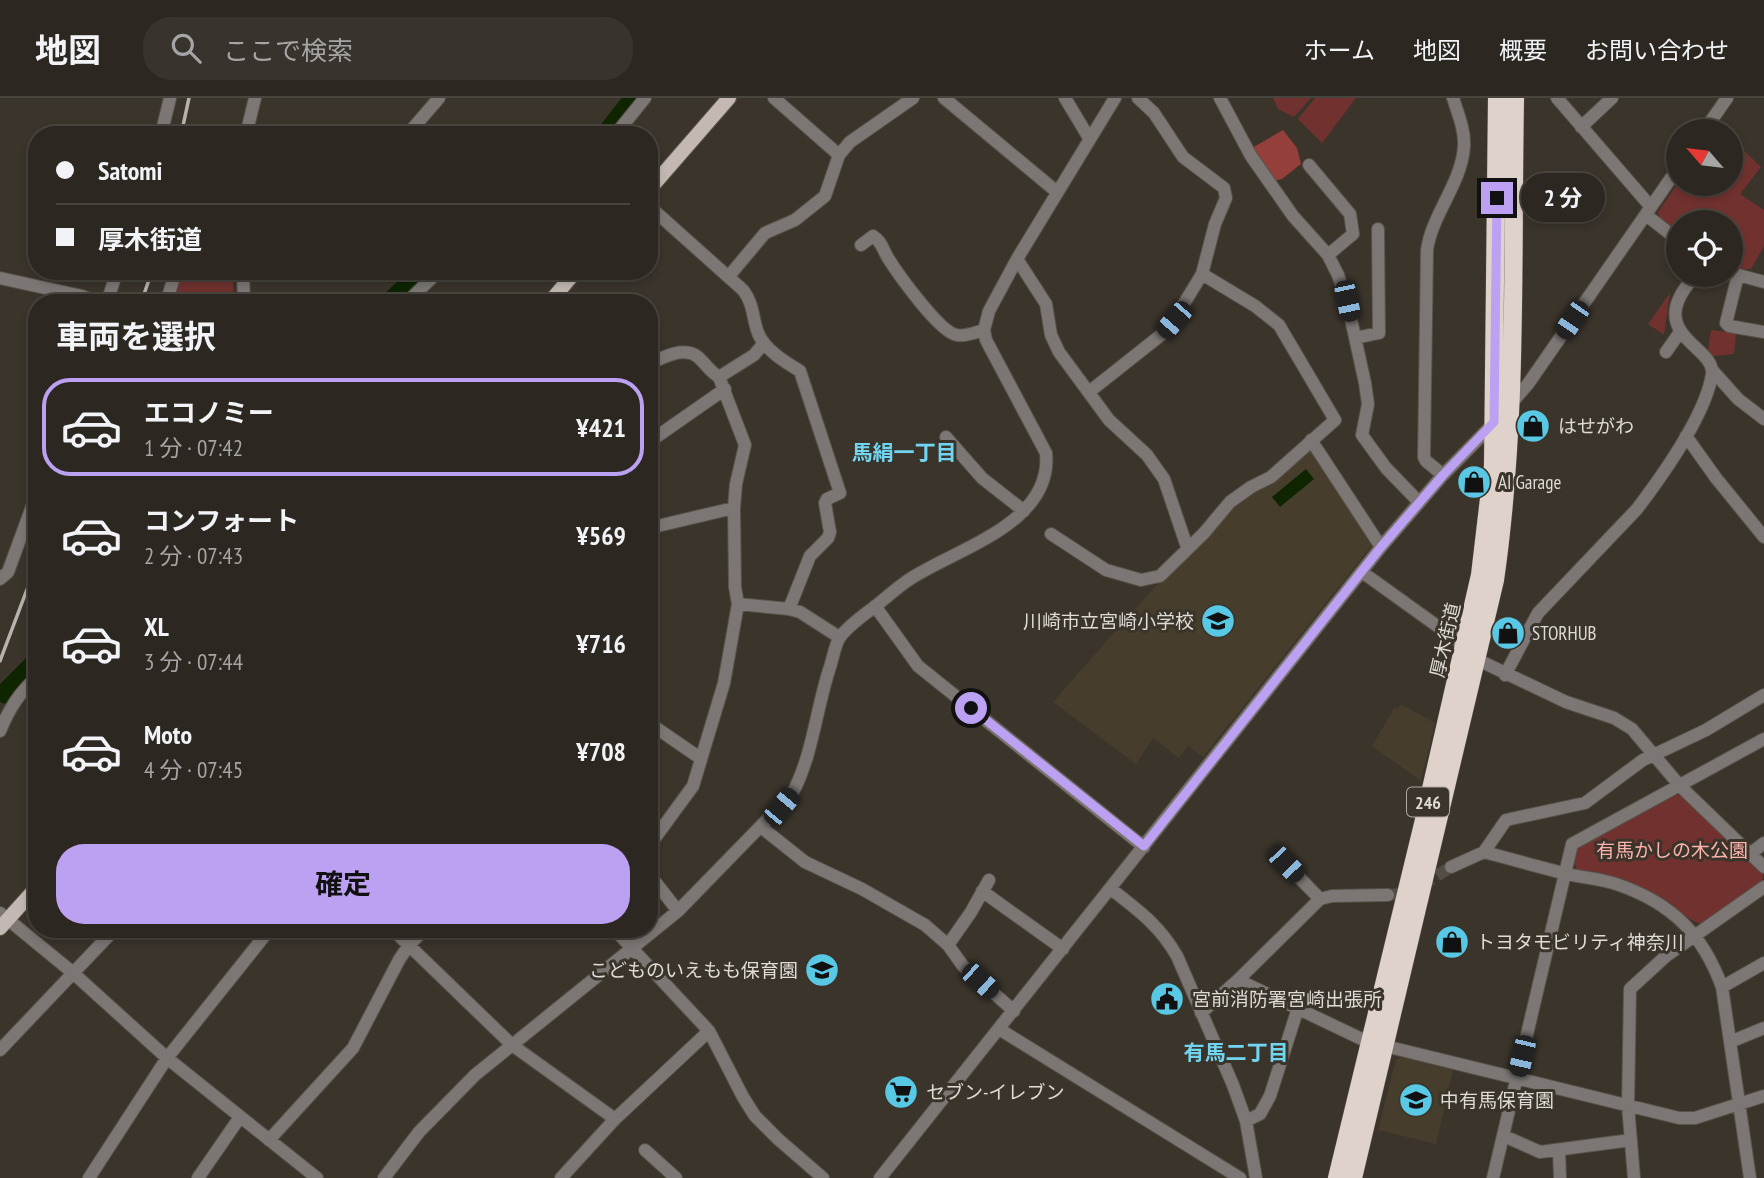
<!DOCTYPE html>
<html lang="ja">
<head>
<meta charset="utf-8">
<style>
	body { margin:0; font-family:"PT Sans Narrow","Noto Sans JP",sans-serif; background:#38332d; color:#f1f3f6; height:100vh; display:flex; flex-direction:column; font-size:26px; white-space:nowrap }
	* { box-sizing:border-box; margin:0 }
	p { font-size:23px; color:#a6a5a5 }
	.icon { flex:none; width:38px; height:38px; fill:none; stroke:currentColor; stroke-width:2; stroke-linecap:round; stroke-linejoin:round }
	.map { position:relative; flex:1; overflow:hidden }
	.sheet { position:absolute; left:28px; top:196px; width:630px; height:644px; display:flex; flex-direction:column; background:#2c2720; border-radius:28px; box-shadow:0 4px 10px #0003,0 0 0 2px #48443e }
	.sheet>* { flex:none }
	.guide { position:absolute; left:28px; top:28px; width:630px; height:154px; border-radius:28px; box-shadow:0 4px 10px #0003,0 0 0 2px #48443e; display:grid; align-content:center; height:154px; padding:0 28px; background:#2c2720 }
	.needle { width:46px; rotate:298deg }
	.buttons { position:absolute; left:1666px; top:21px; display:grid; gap:14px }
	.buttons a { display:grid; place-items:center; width:77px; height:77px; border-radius:50%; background:#2c2720; box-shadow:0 4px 10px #0003,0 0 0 2px #48443e; font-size:35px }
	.end { position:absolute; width:32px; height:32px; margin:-16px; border:9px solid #bca0f2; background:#111; box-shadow:0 0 0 4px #111 }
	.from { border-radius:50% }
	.bubble { position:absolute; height:49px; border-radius:24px; background:#2c2720; box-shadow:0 4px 10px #0003,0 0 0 2px #48443e; font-size:23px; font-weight:700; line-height:49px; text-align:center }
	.car { position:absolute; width:21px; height:42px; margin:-21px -10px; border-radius:9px; box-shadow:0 0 5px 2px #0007; background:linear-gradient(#222 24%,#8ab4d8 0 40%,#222 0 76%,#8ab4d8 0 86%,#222 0) }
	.guide b { display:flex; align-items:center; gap:24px; height:66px; font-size:26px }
	.guide b+b { border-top:2px solid #48443e }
	.guide i { width:18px; height:18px; background:#f1f3f6 }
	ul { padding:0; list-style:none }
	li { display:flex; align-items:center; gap:21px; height:98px; margin:0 14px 10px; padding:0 14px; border:4px solid transparent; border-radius:28px }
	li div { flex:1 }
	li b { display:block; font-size:26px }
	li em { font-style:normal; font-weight:700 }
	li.on { border-color:#bca0f2 }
	li>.icon { width:63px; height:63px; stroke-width:1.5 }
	h2 { padding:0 28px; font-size:32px; line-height:84px }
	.button { display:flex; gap:14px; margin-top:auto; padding:14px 28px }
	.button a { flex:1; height:80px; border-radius:28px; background:#bca0f2; color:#111; font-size:28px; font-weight:700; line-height:80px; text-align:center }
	header { display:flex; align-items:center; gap:42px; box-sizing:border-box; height:98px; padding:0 35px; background:#2c2720; border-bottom:2px solid #48443e }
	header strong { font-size:33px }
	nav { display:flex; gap:38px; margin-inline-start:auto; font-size:24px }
	.search { width:490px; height:63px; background:#38332d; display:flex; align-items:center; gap:18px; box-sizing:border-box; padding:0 24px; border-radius:28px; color:#a6a5a5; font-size:26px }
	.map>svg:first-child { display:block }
	.built { fill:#463d2d }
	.green { fill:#71322f }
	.forest { fill:#953f3b }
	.water { fill:#0e2500 }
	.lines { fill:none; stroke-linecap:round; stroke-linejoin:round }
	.river { stroke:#0e2500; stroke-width:21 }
	.minor-tunnel { stroke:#534d44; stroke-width:12; stroke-dasharray:12 6; stroke-linecap:butt }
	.minor-casing { stroke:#58524a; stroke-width:14 }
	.major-casing { stroke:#58524a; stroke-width:16 }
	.highway-casing { stroke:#58524a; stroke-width:19 }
	.minor { stroke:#7c7774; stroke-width:12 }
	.major { stroke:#c3b8b2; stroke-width:14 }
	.highway { stroke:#dfd2ca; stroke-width:18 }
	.rail { stroke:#b7b3ac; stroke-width:3.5 }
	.route { stroke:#bca0f2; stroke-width:9 }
	.labels { text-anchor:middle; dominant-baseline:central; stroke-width:6; stroke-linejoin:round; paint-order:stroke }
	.shield { fill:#3a342b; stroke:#aea9a2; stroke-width:2 }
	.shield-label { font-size:18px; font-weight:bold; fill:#dfdbd5 }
	.poi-label { font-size:19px; fill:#dfdbd5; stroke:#3a342b; text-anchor:start }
	.street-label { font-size:19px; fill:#dfdbd5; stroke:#3a342b }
	.park-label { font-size:19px; fill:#fdb3ac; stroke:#3a342b }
	.neighbourhood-label { font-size:21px; font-weight:bold; fill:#72d5f0; stroke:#3a342b }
</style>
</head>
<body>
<header>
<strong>地図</strong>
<div class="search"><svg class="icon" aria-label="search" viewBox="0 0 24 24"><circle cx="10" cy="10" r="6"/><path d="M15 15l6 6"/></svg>ここで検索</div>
<nav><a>ホーム</a><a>地図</a><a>概要</a><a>お問い合わせ</a></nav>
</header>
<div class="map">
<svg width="1764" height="1080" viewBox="0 0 1764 1080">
	<rect width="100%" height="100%" fill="#3a342b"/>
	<!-- built -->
	<path class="built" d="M 1307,353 L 1312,353 L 1373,446 L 1203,659 L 1188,648 L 1179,660 L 1153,640 L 1136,666 L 1053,604 L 1149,495 L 1229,412 Z
		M 1401,606 L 1435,625 L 1421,683 L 1372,648 L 1394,610 L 1397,611 Z
		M 1402,959 L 1453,972 L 1436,1046 L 1378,1032 L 1396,962 Z"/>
	<!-- green -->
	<path class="green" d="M 1273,0 L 1311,0 L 1294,19 L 1278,11 Z
		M 1315,0 L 1356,0 L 1322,45 L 1298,21 Z
		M 1731,40 L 1761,69 L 1740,96 L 1764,112 L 1764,148 L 1751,171 L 1737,171 L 1731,168 L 1731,124 L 1678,124 L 1678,133 L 1659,119 L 1658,114 L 1678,85 L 1731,86 Z
		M 182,173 L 233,173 L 233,205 L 174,205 Z
		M 1670,195 L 1664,237 L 1648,226 Z
		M 1711,232 L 1736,235 L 1734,256 L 1713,258 L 1708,252 Z
		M 1675,696 L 1685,699 L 1763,776 L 1762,785 L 1703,826 C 1686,823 1677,808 1662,800 C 1637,785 1606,780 1578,773 L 1574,765 L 1578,749 Z"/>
	<!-- forest -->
	<path class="forest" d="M 1283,32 L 1297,50 L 1301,66 L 1282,81 L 1272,83 L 1252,50 Z"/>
	<!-- water -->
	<path class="water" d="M 1306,371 L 1314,381 L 1280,409 L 1272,399 Z"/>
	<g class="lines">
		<!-- river -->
		<path class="river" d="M 606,37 L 635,0
			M 390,205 L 424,173
			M 6,595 L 37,564"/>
		<!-- minor-tunnel -->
		<path class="minor-tunnel" d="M 1388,797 L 1409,795 L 1451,769"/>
		<!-- minor casing -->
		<g class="minor-casing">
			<path id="minor" d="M 774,0 L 839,57
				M 944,0 L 1057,94
				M 1065,0 L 1089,40
				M 1220,0 L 1251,58 L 1293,118 L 1328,157 L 1338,177 L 1347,203 L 1365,285 L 1368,306 L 1362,337 L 1386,370 L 1419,404
				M 1557,0 L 1651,109
				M 1581,29 L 1612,0
				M 1704,33 L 1727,0
				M 161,37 L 170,0
				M 246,37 L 255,0
				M 407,37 L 439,0
				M 615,37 L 645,0
				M 1309,67 L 1350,116 L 1353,136 L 1328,157
				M 649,108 L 743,192 C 754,206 752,219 758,235 C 765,252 785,264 800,273 L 840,395 L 827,401 L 825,405 L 830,434 L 828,440 L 810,458 L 789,511
				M 1646,117 L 1678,142
				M 861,147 L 873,138 C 882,144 882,150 888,160 C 898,176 940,235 957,237 C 965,239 976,234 984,232
				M 1017,161 L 1046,206 L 1051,237 L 1059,254 L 1109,322 L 1147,357 L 1164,381 L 1187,449
				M 243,173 L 244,205
				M 1731,175 L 1764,184
				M 1738,177 L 1726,225 L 1729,228 L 1764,234
				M 729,178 L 765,135 L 795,122 L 825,98 L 839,57 L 850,44 L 913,0
				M 0,180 L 82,198 L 100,205
				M 107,205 L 117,173
				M 166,205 L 176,173
				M 406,205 L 439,173
				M 1355,240 L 1379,235 L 1378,131
				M 1666,254 L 1680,234
				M 649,266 C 663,259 684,248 698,259 C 706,266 710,274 719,279 L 745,347 L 736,386 L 734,410 L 735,489 L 738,506 L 724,585 L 693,688 L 649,748
				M 1713,273 L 1738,301 L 1764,321
				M 719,279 L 754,257 L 764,245
				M 1089,294 L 1161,237 L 1174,222 L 1202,176 L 1215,126 L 1226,100 L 1224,90 L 1183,59 L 1154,15 L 1138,0
				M 1508,309 L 1528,286 L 1678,70
				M 1686,338 L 1716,380 L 1764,439
				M 946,339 L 982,380 L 1024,413
				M 1311,342 L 1381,449
				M 649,344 L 725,291
				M 1443,377 L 1426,363 L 1424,359 L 1427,152 C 1432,116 1462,85 1464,48 C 1465,32 1458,16 1453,0
				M 649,430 L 734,410
				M 1051,436 L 1106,472 L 1141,482 L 1160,478 L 1204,435 L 1230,404 L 1251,389 L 1271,379 L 1335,322 L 1279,227 L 1255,208 L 1202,176
				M 1362,474 L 1465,548
				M 0,481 L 8,474 L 37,395
				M 738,506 L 789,511 L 800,514 L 839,539
				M 875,508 L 918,568 L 1144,749
				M 1478,562 L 1566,604 L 1614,620 L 1632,631 L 1680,688 L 1764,769
				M 1505,577 L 1538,515 L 1637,411 C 1662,378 1706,316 1712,276 C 1716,248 1640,236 1696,177
				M 649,625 L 700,660
				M 0,633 C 9,611 19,595 37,579
				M 761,729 L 805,764 L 862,791 L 925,827 L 948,847 L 963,868 L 1014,913
				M 1484,754 L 1506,722 L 1585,705 L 1643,662 L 1706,632 L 1764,597
				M 1750,756 L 1764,745
				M 1286,766 L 1320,801
				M 1451,769 L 1484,754 C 1511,761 1539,769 1567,776 C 1584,780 1603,781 1619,787 C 1673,806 1703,837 1722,889 L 1750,1080
				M 649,776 L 678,813
				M 1111,791 C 1139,813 1159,827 1177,858 L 1233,987 L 1246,1023 L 1256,1080
				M 982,793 L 1063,851
				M 0,815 L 72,874 L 167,960 L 317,1080
				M 392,831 L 512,947 L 615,1021
				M 614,831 L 709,933 L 743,999 L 755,1018 L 778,1041 L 823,1080
				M 948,847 L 971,814 L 989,782
				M 1238,882 L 1370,945
				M 1722,889 L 1764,865
				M 1201,915 L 1238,882 L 1320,801 L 1332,798 L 1388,797
				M 999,931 L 1240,1080
				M 1730,944 L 1764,930
				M 1385,948 L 1679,1020 L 1695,1020 L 1764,998
				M 0,952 L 115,831
				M 1246,1023 L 1260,1016 L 1270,998 L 1298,910
				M 1504,1038 L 1540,1054 L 1631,1042
				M 269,1042 L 353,950 L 399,862 L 409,847 L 425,831
				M 645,1052 L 676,1080
				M 1559,1052 L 1560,1080
				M 89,1080 L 167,960 L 270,831
				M 198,1080 L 240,1019
				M 384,1080 L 419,1034 L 475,977 L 678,813 L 792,696 C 813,657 816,611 830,569 C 833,560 835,546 840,539 C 849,527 865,516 877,507 C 888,498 899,488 910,481 C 958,450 1053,425 1046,355 L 986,242 L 984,232 L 989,213 L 1017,161 L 1115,0
				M 561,1080 L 615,1021 L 709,933
				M 880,1080 L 1381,449 L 1443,377 L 1496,323
				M 1493,1080 L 1572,746 L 1764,641
				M 1634,1080 L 1628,1008 L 1630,891 L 1666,858 L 1764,789"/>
		</g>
		<!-- major casing -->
		<g class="major-casing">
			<path id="major" d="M 649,92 L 729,0
				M 549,205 L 576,173
				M 0,830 L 37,789"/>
		</g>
		<!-- highway casing -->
		<g class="highway-casing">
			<path id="highway" d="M 1337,1080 L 1423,726 L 1480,477 L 1493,367 L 1497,0
				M 1353,1080 L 1495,482 C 1518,322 1512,161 1515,0"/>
		</g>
		<!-- minor -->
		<use href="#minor" class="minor"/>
		<!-- major -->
		<use href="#major" class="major"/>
		<!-- highway -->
		<use href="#highway" class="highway"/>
		<!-- rail -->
		<path class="rail" d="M 181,37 L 189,0
			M 141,205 L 152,173
			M 0,563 L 37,465"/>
	</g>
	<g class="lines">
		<!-- route -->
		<path class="route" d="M 971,610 L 1144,748 L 1381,449 L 1443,377 L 1494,324 L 1497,100"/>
	</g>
	<!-- icons -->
	<defs>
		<g id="shop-disc" transform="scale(1.75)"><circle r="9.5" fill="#59c8e5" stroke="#3a342b"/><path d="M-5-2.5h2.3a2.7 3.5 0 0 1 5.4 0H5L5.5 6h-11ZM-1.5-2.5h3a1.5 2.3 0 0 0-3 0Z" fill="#111"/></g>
		<g id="school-disc" transform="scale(1.75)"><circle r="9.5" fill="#59c8e5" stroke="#3a342b"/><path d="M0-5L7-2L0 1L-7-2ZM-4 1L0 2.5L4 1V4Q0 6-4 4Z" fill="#111"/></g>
		<g id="civic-disc" transform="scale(1.75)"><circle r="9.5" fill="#59c8e5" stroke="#3a342b"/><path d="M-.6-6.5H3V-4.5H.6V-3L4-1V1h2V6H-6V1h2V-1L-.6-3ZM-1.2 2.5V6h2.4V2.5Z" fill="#111"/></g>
		<g id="supermarket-disc" transform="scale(1.75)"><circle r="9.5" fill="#59c8e5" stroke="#3a342b"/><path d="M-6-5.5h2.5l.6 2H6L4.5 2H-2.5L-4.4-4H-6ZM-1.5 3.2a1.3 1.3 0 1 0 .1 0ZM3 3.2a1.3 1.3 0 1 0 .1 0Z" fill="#111"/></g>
	</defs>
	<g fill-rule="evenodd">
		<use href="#shop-disc" x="1533" y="328"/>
		<use href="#shop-disc" x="1474" y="384"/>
		<use href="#school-disc" x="1218" y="523"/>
		<use href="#shop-disc" x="1508" y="535"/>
		<use href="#shop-disc" x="1452" y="844"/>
		<use href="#school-disc" x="822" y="872"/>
		<use href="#civic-disc" x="1167" y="901"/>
		<use href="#supermarket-disc" x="901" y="994"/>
		<use href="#school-disc" x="1416" y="1002"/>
	</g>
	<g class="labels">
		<!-- shield labels -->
		<rect class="shield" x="1407" y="689.5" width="42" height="29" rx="5"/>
		<g class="shield-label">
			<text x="1428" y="704">246</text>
		</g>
		<!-- poi labels -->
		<g class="poi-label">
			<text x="1558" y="328">はせがわ</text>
			<text x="1498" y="384">AI Garage</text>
			<text x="1194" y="523" text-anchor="end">川崎市立宮崎小学校</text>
			<text x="1532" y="535">STORHUB</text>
			<text x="1476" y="844">トヨタモビリティ神奈川</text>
			<text x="798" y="872" text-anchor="end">こどものいえもも保育園</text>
			<text x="1192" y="901">宮前消防署宮崎出張所</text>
			<text x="926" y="994">セブン-イレブン</text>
			<text x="1440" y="1002">中有馬保育園</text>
		</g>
		<!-- street labels -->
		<g class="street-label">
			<text transform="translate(1445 542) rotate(-77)">厚木街道</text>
		</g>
		<!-- park labels -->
		<g class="park-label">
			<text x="1672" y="752">有馬かしの木公園</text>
		</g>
		<!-- neighbourhood labels -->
		<g class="neighbourhood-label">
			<text x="904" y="354">馬絹一丁目</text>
			<text x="1236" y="954">有馬二丁目</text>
		</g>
	</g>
</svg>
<div class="buttons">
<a><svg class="needle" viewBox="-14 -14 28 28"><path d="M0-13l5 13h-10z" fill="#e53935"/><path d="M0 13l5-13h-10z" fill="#a6a5a5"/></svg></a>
<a><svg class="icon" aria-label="locate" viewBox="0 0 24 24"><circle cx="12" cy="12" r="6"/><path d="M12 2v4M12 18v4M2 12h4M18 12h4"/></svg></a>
</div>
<i class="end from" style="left:971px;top:610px"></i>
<i class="end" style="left:1497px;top:100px"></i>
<div class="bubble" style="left:1521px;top:75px;width:84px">2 分</div>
<i class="car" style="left:1347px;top:203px;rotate:168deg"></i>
<i class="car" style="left:1174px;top:222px;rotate:221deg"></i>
<i class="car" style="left:1572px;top:222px;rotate:214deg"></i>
<i class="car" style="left:781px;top:709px;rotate:40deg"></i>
<i class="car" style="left:1286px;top:766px;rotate:136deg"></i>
<i class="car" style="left:980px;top:883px;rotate:132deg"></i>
<i class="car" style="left:1522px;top:958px;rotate:193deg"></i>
<div class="guide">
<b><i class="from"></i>Satomi</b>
<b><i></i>厚木街道</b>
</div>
<section class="sheet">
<h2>車両を選択</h2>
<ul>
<li class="on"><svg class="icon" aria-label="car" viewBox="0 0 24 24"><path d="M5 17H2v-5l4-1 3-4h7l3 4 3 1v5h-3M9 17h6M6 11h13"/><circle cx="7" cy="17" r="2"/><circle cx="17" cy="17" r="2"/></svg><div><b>エコノミー</b><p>1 分 · 07:42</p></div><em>¥421</em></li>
<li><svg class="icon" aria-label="car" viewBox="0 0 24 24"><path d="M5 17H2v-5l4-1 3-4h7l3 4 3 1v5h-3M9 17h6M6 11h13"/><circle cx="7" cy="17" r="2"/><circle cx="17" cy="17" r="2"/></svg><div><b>コンフォート</b><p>2 分 · 07:43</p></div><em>¥569</em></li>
<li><svg class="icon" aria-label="car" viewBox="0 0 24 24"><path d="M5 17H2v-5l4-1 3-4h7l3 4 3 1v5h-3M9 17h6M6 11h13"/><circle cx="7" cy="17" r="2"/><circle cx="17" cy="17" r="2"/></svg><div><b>XL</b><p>3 分 · 07:44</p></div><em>¥716</em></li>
<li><svg class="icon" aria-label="car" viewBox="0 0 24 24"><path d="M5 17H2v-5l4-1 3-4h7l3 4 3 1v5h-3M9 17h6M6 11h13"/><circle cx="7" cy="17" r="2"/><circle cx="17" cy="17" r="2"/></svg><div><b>Moto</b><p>4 分 · 07:45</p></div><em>¥708</em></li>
</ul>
<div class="button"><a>確定</a></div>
</section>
</div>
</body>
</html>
